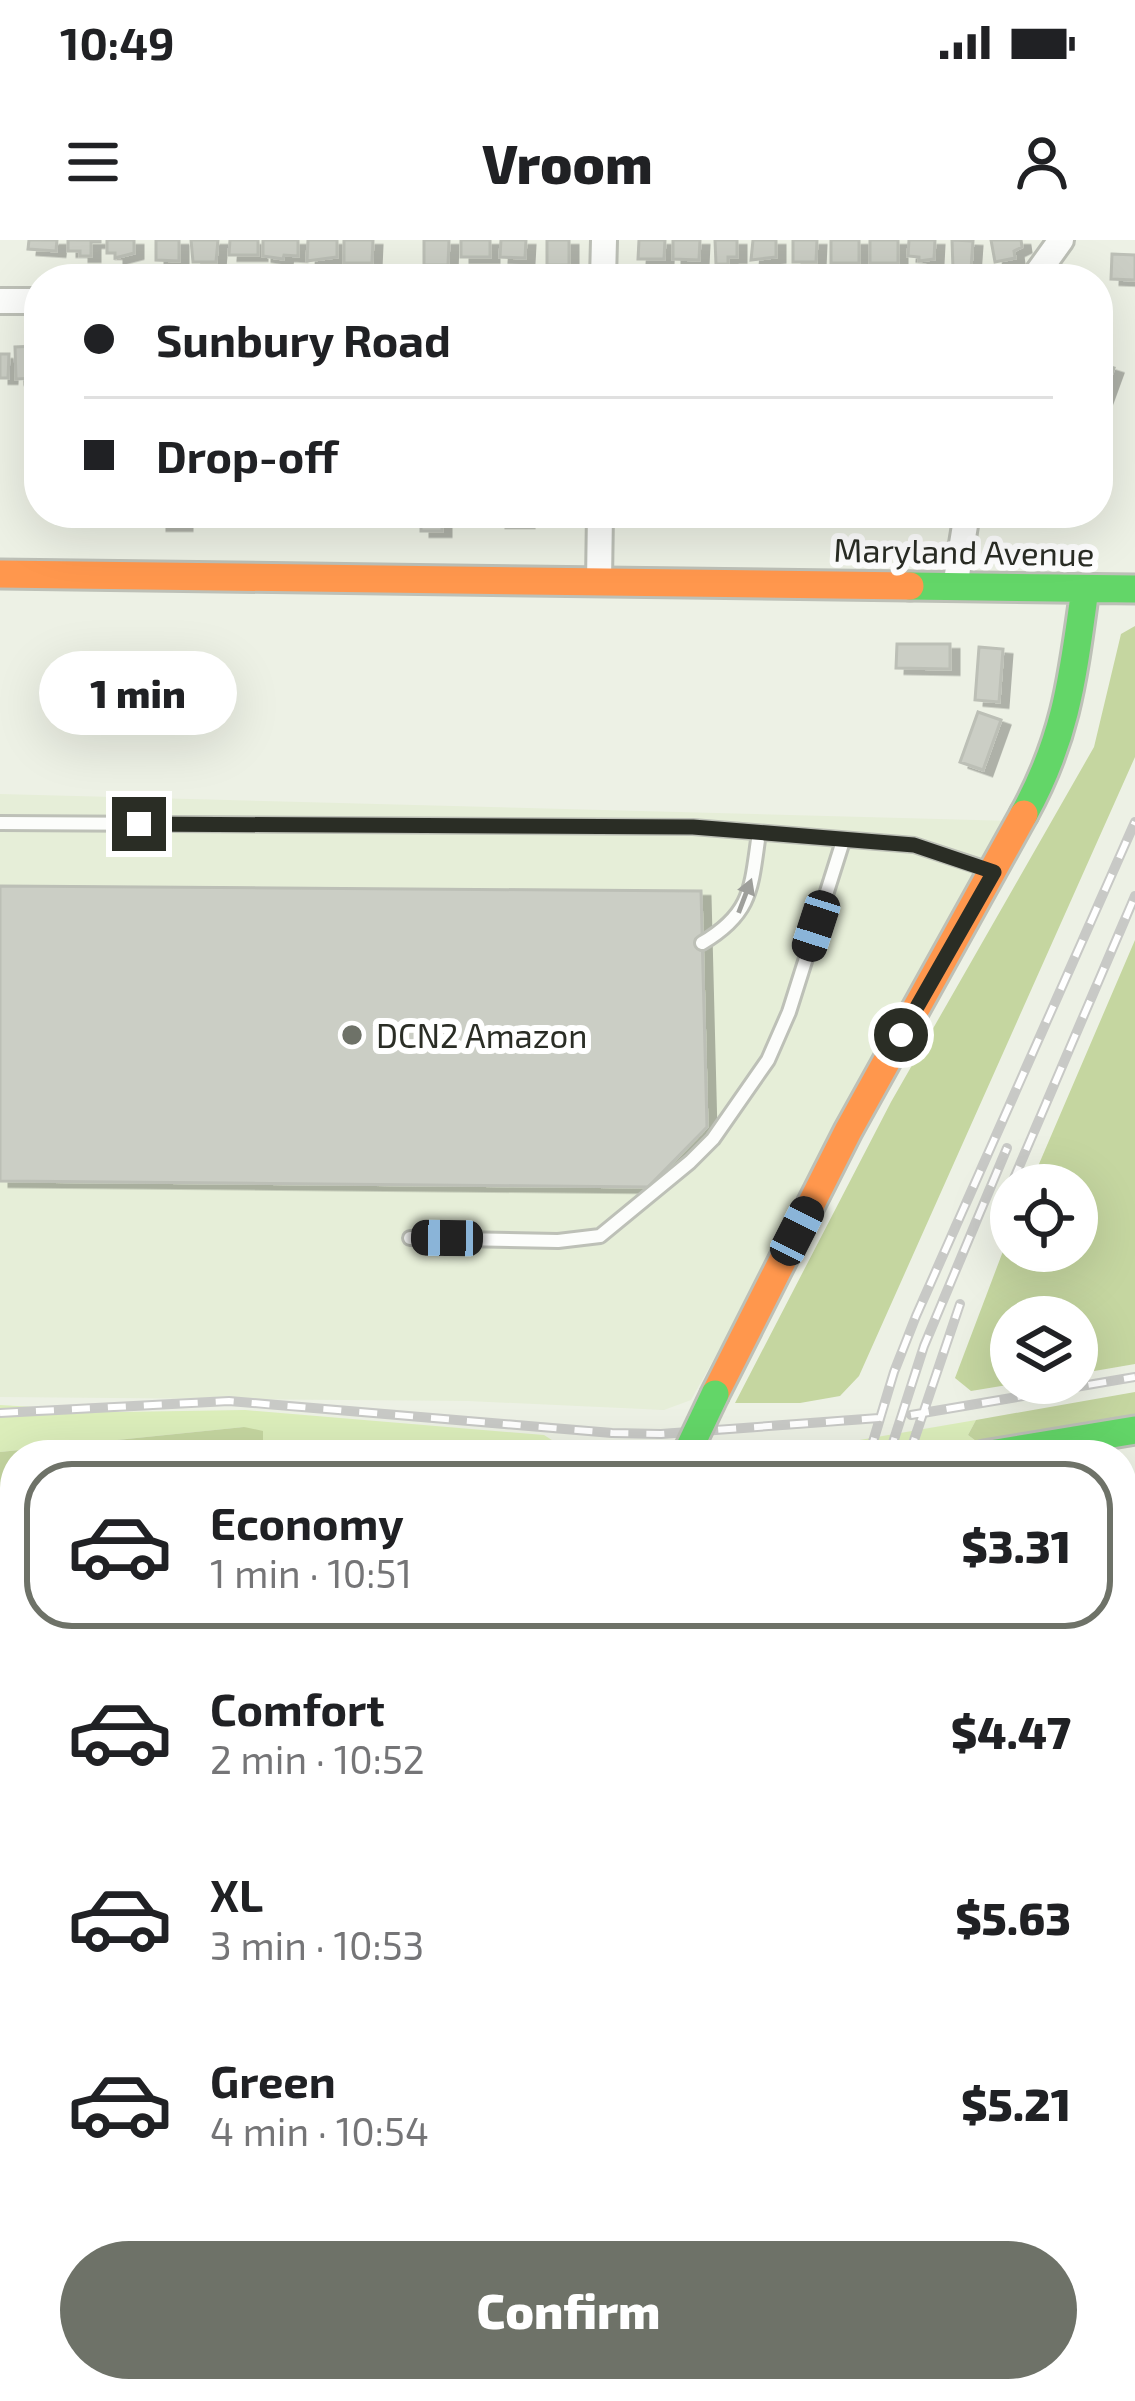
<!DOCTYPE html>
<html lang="en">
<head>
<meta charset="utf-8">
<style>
	body { margin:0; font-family:"Exo 2",sans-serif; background:#f6f6f6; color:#202124; height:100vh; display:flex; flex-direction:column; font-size:45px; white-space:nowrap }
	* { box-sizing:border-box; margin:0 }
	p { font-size:39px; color:#757577 }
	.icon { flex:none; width:66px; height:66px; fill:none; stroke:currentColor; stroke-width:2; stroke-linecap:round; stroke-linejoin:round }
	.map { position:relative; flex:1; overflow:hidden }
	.side { position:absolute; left:0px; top:1200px; width:1137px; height:963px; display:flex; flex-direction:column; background:#fff; border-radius:48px 48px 0 0; box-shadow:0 12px 48px #0002 }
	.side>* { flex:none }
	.top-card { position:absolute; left:24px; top:24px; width:1089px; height:264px; border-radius:48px; box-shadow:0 12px 48px #0002; display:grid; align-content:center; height:264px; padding:0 60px; background:#fff }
	.fabs { position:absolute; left:990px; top:924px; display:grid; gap:24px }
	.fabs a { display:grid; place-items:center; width:108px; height:108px; border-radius:50%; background:#fff; box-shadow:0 12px 48px #0002; font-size:60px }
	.end { position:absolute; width:54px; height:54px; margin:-27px; border:15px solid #2a2d25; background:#fff; box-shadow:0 0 0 6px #fff }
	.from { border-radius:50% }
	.bubble { position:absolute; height:84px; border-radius:42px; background:#fff; box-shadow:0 12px 48px #0002; font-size:39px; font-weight:800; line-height:84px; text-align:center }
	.car { position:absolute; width:36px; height:72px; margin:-36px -18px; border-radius:15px; box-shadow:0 0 9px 3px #0007; background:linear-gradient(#222 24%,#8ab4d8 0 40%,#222 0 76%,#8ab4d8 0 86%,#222 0) }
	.top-card b { display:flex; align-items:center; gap:42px; height:114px; font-size:45px }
	.top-card b+b { border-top:3px solid #e0e0e0 }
	.top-card i { width:30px; height:30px; background:#202124 }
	ul { padding:21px 0 0; list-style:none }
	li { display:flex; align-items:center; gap:36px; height:168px; margin:0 24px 18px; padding:0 36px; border:6px solid transparent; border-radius:48px }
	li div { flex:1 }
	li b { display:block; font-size:45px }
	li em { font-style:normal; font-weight:800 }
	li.active { border-color:#6e7268 }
	li>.icon { width:108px; height:108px; stroke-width:1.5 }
	.cta { display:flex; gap:24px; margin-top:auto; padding:24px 60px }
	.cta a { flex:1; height:138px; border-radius:72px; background:#6e7268; color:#fff; font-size:48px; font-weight:800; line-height:138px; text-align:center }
	.status { display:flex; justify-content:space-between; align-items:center; height:84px; padding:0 60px; background:#fff; direction:ltr }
	.status svg { height:33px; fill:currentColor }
	header { display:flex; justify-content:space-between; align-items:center; height:156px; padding:0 60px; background:#fff; font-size:54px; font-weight:800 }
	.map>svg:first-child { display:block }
	.built { fill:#e6eed8 }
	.green { fill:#dceebb }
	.forest { fill:#c5d6a0 }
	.building { fill:#cbcec5; stroke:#bcbfb6; stroke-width:3; filter:url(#shadow) }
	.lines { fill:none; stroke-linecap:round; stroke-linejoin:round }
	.lane-casing { stroke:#bdc0b7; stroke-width:18 }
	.street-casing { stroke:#bdc0b7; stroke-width:30 }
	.fast-casing { stroke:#bdc0b7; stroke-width:33 }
	.slow-casing { stroke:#bdc0b7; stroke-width:33 }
	.lane { stroke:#fcfdfb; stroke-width:12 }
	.street { stroke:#fcfdfb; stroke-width:24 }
	.fast { stroke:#63d668; stroke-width:27 }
	.slow { stroke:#ff974d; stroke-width:27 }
	.rail-casing { stroke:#c8c9c6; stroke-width:10 }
	.rail { stroke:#fff; stroke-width:6; stroke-dasharray:18; stroke-linecap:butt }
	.fast-bridge-casing { stroke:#bdc0b7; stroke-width:33; stroke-linecap:butt }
	.fast-bridge { stroke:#63d668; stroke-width:27 }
	.oneway { fill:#9e9f9b }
	.route { stroke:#2a2d25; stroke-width:15 }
	.poi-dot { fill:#6e7268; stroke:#fff; stroke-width:4.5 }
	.labels { text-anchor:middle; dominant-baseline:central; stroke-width:12; stroke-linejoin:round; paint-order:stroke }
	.street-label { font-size:33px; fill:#2a2d25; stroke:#fff }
	.poi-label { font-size:33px; fill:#2a2d25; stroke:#fff; text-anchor:start }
</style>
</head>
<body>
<div class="status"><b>10:49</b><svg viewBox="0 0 49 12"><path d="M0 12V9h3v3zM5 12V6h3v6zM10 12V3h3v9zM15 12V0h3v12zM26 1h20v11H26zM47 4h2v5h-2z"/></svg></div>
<header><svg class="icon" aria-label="menu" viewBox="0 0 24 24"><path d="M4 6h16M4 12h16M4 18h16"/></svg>Vroom<svg class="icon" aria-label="person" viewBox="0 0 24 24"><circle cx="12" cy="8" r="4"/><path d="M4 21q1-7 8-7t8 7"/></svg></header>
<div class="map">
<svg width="1135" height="2161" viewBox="0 0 1135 2161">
	<defs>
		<filter id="shadow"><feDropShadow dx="9" dy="5.5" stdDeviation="0" flood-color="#0004"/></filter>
	</defs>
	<rect width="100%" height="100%" fill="#edf1e5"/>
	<!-- built -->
	<path class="built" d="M 0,554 L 1013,581 L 691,1160 L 664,1170 L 468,1161 L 0,1157 Z
		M 1122,1518 L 1135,1520 L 1135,2062 L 1122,2044 Z
		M 236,2148 L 764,2148 L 769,2161 L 230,2161 Z"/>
	<!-- green -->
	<path class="green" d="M 0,1165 L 120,1172 L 245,1170 L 544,1195 L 555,1202 L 538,1211 L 503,1215 L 253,1215 L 263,1207 L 244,1187 L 0,1212 Z
		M 976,1180 L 968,1195 L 980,1204 L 929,1215 L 772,1215 Z
		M 1122,1466 L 1135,1466 L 1135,1520 L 1122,1518 Z
		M 905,2148 L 1055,2148 L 1062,2161 L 909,2161 Z"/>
	<!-- forest -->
	<path class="forest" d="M 1135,386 L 1135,517 L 859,1136 L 840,1156 L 800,1163 L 735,1163 L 891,862 L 1094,507 L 1121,394 Z
		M 1135,700 L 1135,1124 L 1077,1134 L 1077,1077 L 1011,1077 L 1011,1143 L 1020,1143 L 971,1151 L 955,1138 L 1011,990 L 1011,1011 L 1077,1011 L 1077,945 L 1030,945 Z
		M 1135,1152 L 1135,1178 L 980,1204 L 968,1195 L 976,1180 Z
		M 244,1187 L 263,1191 L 263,1207 L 253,1215 L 15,1215 L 15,1247 L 0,1249 L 0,1212 Z
		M 15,1306 L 15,1355 L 0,1356 L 0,1307 Z
		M 0,1510 L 15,1510 L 15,1653 L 0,1653 Z
		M 1122,2044 L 1135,2062 L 1135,2161 L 1094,2161 L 1086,2148 L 1122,2148 Z
		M 764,2148 L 837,2148 L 842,2161 L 769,2161 Z"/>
	<!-- building -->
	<path class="building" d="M 29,0 L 57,0 L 56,11 L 28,9 Z
		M 68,0 L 100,0 L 100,2 L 91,2 L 91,16 L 80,16 L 80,11 L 68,11 Z
		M 107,0 L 134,0 L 134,13 L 115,18 L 115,13 L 107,13 Z
		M 156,0 L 179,0 L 179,21 L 156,20 Z
		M 191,0 L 218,0 L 216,22 L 193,22 Z
		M 230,0 L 258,0 L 258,15 L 229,15 Z
		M 263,0 L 298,0 L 298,16 L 284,15 L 283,19 L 263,16 Z
		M 308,0 L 337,0 L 337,17 L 307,21 Z
		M 344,0 L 373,0 L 372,23 L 344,23 Z
		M 424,0 L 449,0 L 448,25 L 424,25 Z
		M 461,0 L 490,0 L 490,17 L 461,17 Z
		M 501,0 L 526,0 L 525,18 L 500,17 Z
		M 547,0 L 569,0 L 569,25 L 547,25 Z
		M 639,0 L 665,0 L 664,19 L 638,19 Z
		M 673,0 L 700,0 L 699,20 L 673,19 Z
		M 715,0 L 737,0 L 737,17 L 728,17 L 728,24 L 716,24 Z
		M 753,0 L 776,0 L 776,17 L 751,20 Z
		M 793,0 L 817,0 L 816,22 L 793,22 Z
		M 831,0 L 859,0 L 859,23 L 831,23 Z
		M 870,0 L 898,0 L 898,23 L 870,23 Z
		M 909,0 L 935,0 L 934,19 L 919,21 L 919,17 L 908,16 Z
		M 952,0 L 973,1 L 971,29 L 953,29 Z
		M 991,0 L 1021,0 L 1022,7 L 1014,11 L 1015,18 L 995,22 Z
		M 1112,14 L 1135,15 L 1135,40 L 1111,39 Z
		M 37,106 L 38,138 L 16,139 L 15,107 Z
		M 0,114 L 9,114 L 8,138 L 0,138 Z
		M 1098,123 L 1114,128 L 1098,172 Z
		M 158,273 L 183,273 L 183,285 L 158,285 Z
		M 421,273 L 442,273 L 442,291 L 421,291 Z
		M 497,273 L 524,273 L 525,282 L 497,282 Z
		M 897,404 L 950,404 L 950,429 L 896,428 Z
		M 979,407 L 1003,409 L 999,462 L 975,460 Z
		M 978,472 L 1001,480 L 983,530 L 960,522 Z
		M 0,646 L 701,651 L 707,887 L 648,947 L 0,941 Z
		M 1122,1597 L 1135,1597 L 1135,1641 L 1122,1641 Z"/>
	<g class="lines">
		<!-- lane casing -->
		<g class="lane-casing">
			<path id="lane" d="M 0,583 L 693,587 L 914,605 L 987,629
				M 702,703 C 753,673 751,647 759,593
				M 410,998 L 558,1001 L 600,996 L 690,922 L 713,899 L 768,820 L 789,772 L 843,601
				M 1122,1658 L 1135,1658
				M 1122,1917 L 1135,1925"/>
		</g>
		<!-- street casing -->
		<g class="street-casing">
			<path id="street" d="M 603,39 L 604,0
				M 1033,39 L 1061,0
				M 0,61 L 39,61
				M 599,341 L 600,273
				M 955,347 L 967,273
				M 0,1768 L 15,1769
				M 0,2112 L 15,2118
				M 84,2148 L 107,2161
				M 231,2161 L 238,2148"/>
		</g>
		<!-- fast casing -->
		<g class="fast-casing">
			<path id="fast" d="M 910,346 L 1135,349
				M 1024,574 C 1067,496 1073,435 1085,349
				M 984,1215 L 1135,1190
				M 0,1394 L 15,1393
				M 1122,1422 L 1135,1422
				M 0,1454 L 15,1453"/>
		</g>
		<!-- slow casing -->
		<g class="slow-casing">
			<path id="slow" d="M 0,334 L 910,346
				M 715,1154 L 848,891 L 1024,574
				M 1122,1274 L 1135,1273
				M 1122,1336 L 1135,1335"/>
		</g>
		<!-- lane -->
		<use href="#lane" class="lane"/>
		<!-- street -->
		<use href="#street" class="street"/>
		<!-- fast -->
		<use href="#fast" class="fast"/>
		<!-- slow -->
		<use href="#slow" class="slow"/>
		<!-- rail casing -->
		<g class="rail-casing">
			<path id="rail" d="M 1012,943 L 1135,656
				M 0,1173 L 229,1161 L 612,1193 L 661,1194 L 879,1178
				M 911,1175 L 1135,1137
				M 632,1215 L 692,1207
				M 869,1215 L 894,1132 L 916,1076 L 1135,582
				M 889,1215 L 924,1106 L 1007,908
				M 909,1215 L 960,1064
				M 0,1290 L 15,1288
				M 892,2148 L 896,2161
				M 1068,2148 L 1075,2161"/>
		</g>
		<!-- rail -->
		<use href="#rail" class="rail"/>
		<!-- fast-bridge casing -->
		<g class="fast-bridge-casing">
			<path id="fast-bridge" d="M 686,1215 L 715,1154"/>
		</g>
		<!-- fast-bridge -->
		<use href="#fast-bridge" class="fast-bridge"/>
	</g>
	<!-- one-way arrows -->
	<defs><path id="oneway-solid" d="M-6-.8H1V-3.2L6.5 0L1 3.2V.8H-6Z" transform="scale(3)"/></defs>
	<use class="oneway" href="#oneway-solid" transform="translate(745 656) rotate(-69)"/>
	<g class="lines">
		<!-- route -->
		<path class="route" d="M 139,584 L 693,587 L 914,605 L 994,632 L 901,795"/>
	</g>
	<!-- markers -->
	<circle class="poi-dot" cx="352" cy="795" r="12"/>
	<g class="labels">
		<!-- street labels -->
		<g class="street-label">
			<text transform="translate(964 311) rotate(1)">Maryland Avenue</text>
		</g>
		<!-- poi labels -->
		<g class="poi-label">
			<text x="376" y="795">DCN2 Amazon</text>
		</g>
	</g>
</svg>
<div class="fabs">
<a><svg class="icon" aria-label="locate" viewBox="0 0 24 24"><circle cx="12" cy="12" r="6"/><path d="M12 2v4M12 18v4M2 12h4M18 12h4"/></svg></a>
<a><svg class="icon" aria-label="layers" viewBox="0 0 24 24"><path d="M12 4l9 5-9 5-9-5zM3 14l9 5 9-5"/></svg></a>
</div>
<i class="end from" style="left:901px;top:795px"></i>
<i class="end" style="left:139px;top:584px"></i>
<div class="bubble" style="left:39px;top:411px;width:198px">1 min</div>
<i class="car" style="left:816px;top:686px;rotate:198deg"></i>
<i class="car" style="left:797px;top:991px;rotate:27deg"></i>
<i class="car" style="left:447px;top:998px;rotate:271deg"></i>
<div class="top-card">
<b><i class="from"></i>Sunbury Road</b>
<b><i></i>Drop-off</b>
</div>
<section class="side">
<ul>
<li class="active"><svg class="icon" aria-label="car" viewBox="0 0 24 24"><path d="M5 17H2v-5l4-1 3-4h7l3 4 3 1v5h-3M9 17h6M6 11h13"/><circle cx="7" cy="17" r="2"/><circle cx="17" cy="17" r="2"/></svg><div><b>Economy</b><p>1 min · 10:51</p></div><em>$3.31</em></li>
<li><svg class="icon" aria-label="car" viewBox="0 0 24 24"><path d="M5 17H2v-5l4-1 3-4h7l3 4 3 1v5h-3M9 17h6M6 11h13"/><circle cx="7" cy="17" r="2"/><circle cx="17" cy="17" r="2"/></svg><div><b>Comfort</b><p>2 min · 10:52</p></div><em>$4.47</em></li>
<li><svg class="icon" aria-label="car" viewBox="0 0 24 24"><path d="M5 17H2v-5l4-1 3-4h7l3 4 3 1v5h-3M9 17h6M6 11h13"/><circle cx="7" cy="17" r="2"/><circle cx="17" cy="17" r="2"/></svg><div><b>XL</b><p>3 min · 10:53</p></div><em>$5.63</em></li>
<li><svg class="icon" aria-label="car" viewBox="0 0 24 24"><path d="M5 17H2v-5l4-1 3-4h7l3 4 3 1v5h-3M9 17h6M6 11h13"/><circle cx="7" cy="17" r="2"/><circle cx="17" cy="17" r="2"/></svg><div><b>Green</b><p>4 min · 10:54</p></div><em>$5.21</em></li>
</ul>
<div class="cta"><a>Confirm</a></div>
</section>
</div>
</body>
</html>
